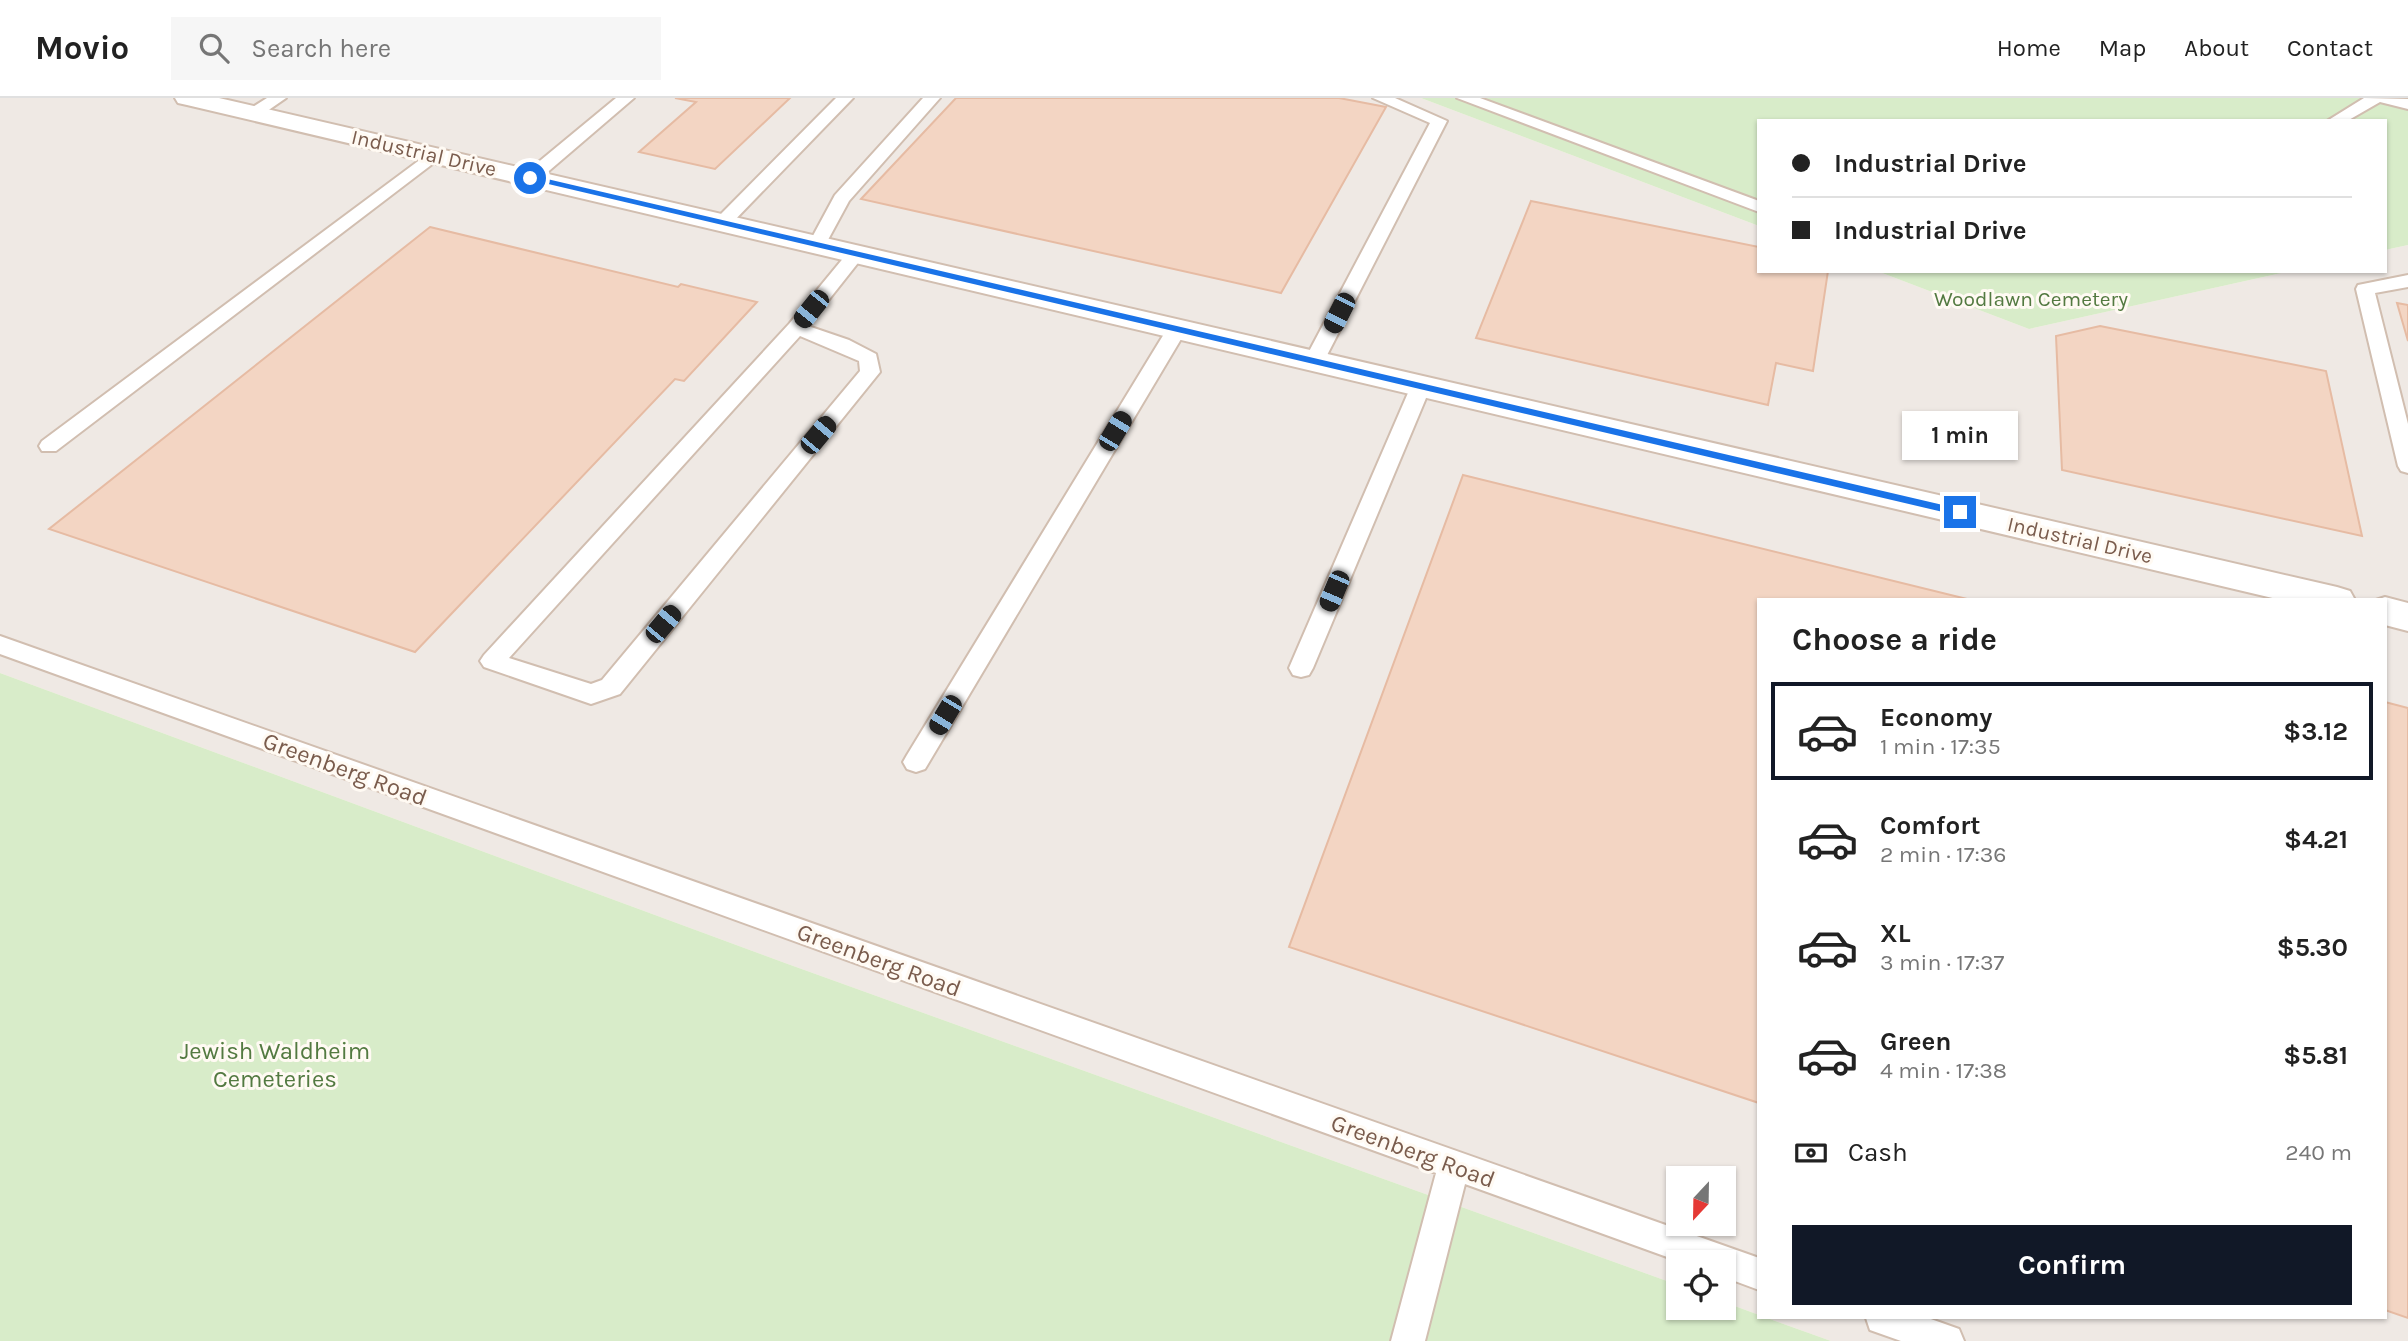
<!DOCTYPE html>
<html lang="en">
<head>
<meta charset="utf-8">
<style>
	body { margin:0; font-family:Karla,sans-serif; background:#f6f6f6; color:#222; height:100vh; display:flex; flex-direction:column; font-size:26px; white-space:nowrap }
	* { box-sizing:border-box; margin:0 }
	p { font-size:23px; color:#767676 }
	.icon { flex:none; width:38px; height:38px; fill:none; stroke:currentColor; stroke-width:2; stroke-linecap:round; stroke-linejoin:round }
	.map { position:relative; flex:1; overflow:hidden }
	.side { position:absolute; left:1757px; top:500px; width:630px; height:721px; display:flex; flex-direction:column; background:#fff; border-radius:0px; box-shadow:0 2px 5px #0004 }
	.side>* { flex:none }
	.hud { position:absolute; left:1757px; top:21px; width:630px; height:154px; border-radius:0px; box-shadow:0 2px 5px #0004; display:grid; align-content:center; height:154px; padding:0 35px; background:#fff }
	.needle { width:46px; rotate:202deg }
	.controls { position:absolute; left:1666px; top:1068px; display:grid; gap:14px }
	.controls a { display:grid; place-items:center; width:70px; height:70px; border-radius:0px; background:#fff; box-shadow:0 2px 5px #0004; font-size:35px }
	.end { position:absolute; width:32px; height:32px; margin:-16px; border:9px solid #1a73e8; background:#fff; box-shadow:0 0 0 4px #fff }
	.from { border-radius:50% }
	.bubble { position:absolute; height:49px; border-radius:0px; background:#fff; box-shadow:0 2px 5px #0004; font-size:23px; font-weight:700; line-height:49px; text-align:center }
	.car { position:absolute; width:21px; height:42px; margin:-21px -10px; border-radius:9px; box-shadow:0 0 5px 2px #0007; background:linear-gradient(#222 24%,#8ab4d8 0 40%,#222 0 76%,#8ab4d8 0 86%,#222 0) }
	.hud b { display:flex; align-items:center; gap:24px; height:66px; font-size:26px }
	.hud b+b { border-top:2px solid #e0e0e0 }
	.hud i { width:18px; height:18px; background:#222 }
	ul { padding:0; list-style:none }
	li { display:flex; align-items:center; gap:21px; height:98px; margin:0 14px 10px; padding:0 21px; border:4px solid transparent; border-radius:0px }
	li div { flex:1 }
	li b { display:block; font-size:26px }
	li em { font-style:normal; font-weight:700 }
	li.current { border-color:#111827 }
	li>.icon { width:63px; height:63px; stroke-width:1.5 }
	h2 { padding:0 35px; font-size:32px; line-height:84px }
	.pay { display:flex; align-items:center; gap:18px; height:77px; padding:0 35px; font-size:26px }
	.pay p { margin-inline-start:auto }
	.primary-button { display:flex; gap:14px; margin-top:auto; padding:14px 35px }
	.primary-button a { flex:1; height:80px; border-radius:0px; background:#111827; color:#fff; font-size:28px; font-weight:700; line-height:80px; text-align:center }
	header { display:flex; align-items:center; gap:42px; box-sizing:border-box; height:98px; padding:0 35px; background:#fff; border-bottom:2px solid #e0e0e0 }
	header strong { font-size:33px }
	nav { display:flex; gap:38px; margin-inline-start:auto; font-size:24px }
	.search { width:490px; height:63px; background:#f6f6f6; display:flex; align-items:center; gap:18px; box-sizing:border-box; padding:0 24px; border-radius:0px; color:#767676; font-size:26px }
	.map>svg:first-child { display:block }
	.industrial { fill:#efe9e4; fill-rule:evenodd }
	.green { fill:#d8ecc9 }
	.building { fill:#f3d5c3; stroke:#e6bba3; stroke-width:2 }
	.lines { fill:none; stroke-linecap:round; stroke-linejoin:round }
	.lane-casing { stroke:#d1beb0; stroke-width:4 }
	.street-casing { stroke:#d1beb0; stroke-width:4 }
	.lane { fill:#fff; fill-rule:evenodd }
	.street { fill:#fff; fill-rule:evenodd }
	.route { fill:#1a73e8 }
	.labels { text-anchor:middle; dominant-baseline:central; stroke-width:6; stroke-linejoin:round; paint-order:stroke }
	.far-street-label { font-size:21px; fill:#7a5c4d; stroke:#fffaf3 }
	.far-park-label { font-size:21px; fill:#537a41; stroke:#fffaf3 }
	.street-label { font-size:24px; fill:#7a5c4d; stroke:#fffaf3 }
	.park-label { font-size:24px; fill:#537a41; stroke:#fffaf3 }
</style>
</head>
<body>
<header>
<strong>Movio</strong>
<div class="search"><svg class="icon" aria-label="search" viewBox="0 0 24 24"><circle cx="10" cy="10" r="6"/><path d="M15 15l6 6"/></svg>Search here</div>
<nav><a>Home</a><a>Map</a><a>About</a><a>Contact</a></nav>
</header>
<div class="map">
<svg width="2408" height="1243" viewBox="0 0 2408 1243">
	<rect width="100%" height="100%" fill="#fdf6ec"/>
	<!-- industrial -->
	<path class="industrial" d="M 0,0 L 1421,0 L 1759,128 L 1759,173 L 1877,173 L 2029,231 L 2290,173 L 2385,173 L 2385,152 L 2408,147 L 2408,1243 L 1831,1243 L 1767,1220 L 2385,1220 L 2385,502 L 1759,502 L 1759,1217 L 1724,1204 L 1724,1164 L 1678,1164 L 1678,1187 L 785,865 L 0,575 ZM 1678,1080 L 1724,1080 L 1724,1125 L 1678,1125 Z"/>
	<!-- green -->
	<path class="green" d="M 1421,0 L 2408,0 L 2408,147 L 2385,152 L 2385,23 L 1759,23 L 1759,128 Z
		M 1877,173 L 2290,173 L 2029,231 Z
		M 0,575 L 785,865 L 1678,1187 L 1678,1209 L 1724,1209 L 1724,1204 L 1759,1217 L 1759,1220 L 1767,1220 L 1831,1243 L 0,1243 Z"/>
	<!-- building -->
	<path class="building" d="M 675,0 L 790,0 L 715,71 L 639,54 L 696,4 Z
		M 956,0 L 1339,0 L 1386,9 L 1281,195 L 861,101 Z
		M 1531,103 L 1759,149 L 1759,173 L 1828,173 L 1813,273 L 1776,265 L 1768,307 L 1476,240 Z
		M 430,129 L 678,189 L 681,186 L 757,204 L 684,283 L 675,281 L 415,554 L 49,431 Z
		M 2397,205 L 2408,207 L 2408,243 Z
		M 2100,228 L 2326,273 L 2362,438 L 2062,372 L 2056,238 Z
		M 1463,377 L 1971,502 L 1759,502 L 1759,1005 L 1289,849 Z
		M 2385,604 L 2408,610 L 2408,1220 L 2385,1212 Z"/>
	<g class="lines">
		<!-- lane casing -->
		<g class="lane-casing">
			<path id="lane" d="M 267,0 L 286,0 L 260,18 L 248,18 L 248,12 Z
				M 616,0 L 634,0 L 536,84 L 524,84 L 522,80 L 524,76 Z
				M 836,0 L 853,0 L 728,129 L 716,129 L 713,125 L 716,121 Z
				M 923,0 L 940,0 L 849,103 L 823,151 L 811,151 L 808,147 L 835,97 Z
				M 1373,0 L 1395,0 L 1447,23 L 1324,263 L 1314,269 L 1304,263 L 1430,25 Z
				M 1457,0 L 1480,0 L 1759,103 L 1759,114 Z
				M 2364,0 L 2408,1 L 2408,11 L 2380,4 L 2347,23 L 2327,23 Z
				M 433,52 L 441,57 L 439,61 L 56,353 L 42,353 L 39,348 L 42,343 Z
				M 856,151 L 865,156 L 808,228 L 849,242 L 876,256 L 880,274 L 620,596 L 591,606 L 484,569 L 480,563 L 484,557 L 789,226 L 850,152 ZM 800,238 L 859,263 L 860,273 L 602,582 L 591,586 L 509,560 Z
				M 2408,177 L 2408,189 L 2375,195 L 2408,326 L 2408,375 L 2401,373 L 2398,368 L 2356,191 L 2358,187 Z
				M 1177,225 L 1187,231 L 925,671 L 916,674 L 907,671 L 903,664 L 907,657 L 1167,231 Z
				M 1421,282 L 1431,288 L 1313,570 L 1309,577 L 1301,579 L 1293,577 L 1289,570 L 1411,288 Z
				M 0,538 L 1759,1160 L 1759,1192 L 1724,1179 L 1724,1164 L 1681,1164 L 1465,1086 L 1425,1243 L 1391,1243 L 1436,1075 L 0,556 Z
				M 1866,1220 L 1928,1220 L 1959,1231 L 1964,1243 L 1901,1243 L 1870,1232 Z"/>
		</g>
		<!-- street casing -->
		<g class="street-casing">
			<path id="street" d="M 175,0 L 219,0 L 2337,489 L 2350,493 L 2355,502 L 2281,502 L 187,7 L 178,5 Z
				M 2385,499 L 2408,505 L 2408,533 L 2385,527 L 2385,502 L 2376,502 Z"/>
		</g>
		<!-- lane -->
		<use href="#lane" class="lane"/>
		<!-- street -->
		<use href="#street" class="street"/>
	</g>
	<!-- route -->
	<path class="route" d="M 530,77 L 1960,411 L 1965,414 L 1960,418 L 527,81 Z"/>
	<g class="labels">
		<!-- far-street labels -->
		<g class="far-street-label">
			<text transform="translate(424 55) rotate(13)">Industrial Drive</text>
			<text transform="translate(2080 442) rotate(13)">Industrial Drive</text>
		</g>
		<!-- far-park labels -->
		<g class="far-park-label">
			<text x="2031" y="201">Woodlawn Cemetery</text>
		</g>
		<!-- street labels -->
		<g class="street-label">
			<text transform="translate(345 671) rotate(20)">Greenberg Road</text>
			<text transform="translate(879 862) rotate(20)">Greenberg Road</text>
			<text transform="translate(1413 1053) rotate(20)">Greenberg Road</text>
		</g>
		<!-- park labels -->
		<g class="park-label">
			<text x="275" y="953">Jewish Waldheim<tspan x="275" dy="28">Cemeteries</tspan></text>
		</g>
	</g>
</svg>
<div class="controls">
<a><svg class="needle" viewBox="-14 -14 28 28"><path d="M0-13l5 13h-10z" fill="#e53935"/><path d="M0 13l5-13h-10z" fill="#767676"/></svg></a>
<a><svg class="icon" aria-label="locate" viewBox="0 0 24 24"><circle cx="12" cy="12" r="6"/><path d="M12 2v4M12 18v4M2 12h4M18 12h4"/></svg></a>
</div>
<i class="end from" style="left:530px;top:80px"></i>
<i class="end" style="left:1960px;top:414px"></i>
<div class="bubble" style="left:1902px;top:313px;width:116px">1 min</div>
<i class="car" style="left:811px;top:211px;rotate:219deg"></i>
<i class="car" style="left:1339px;top:215px;rotate:207deg"></i>
<i class="car" style="left:1115px;top:333px;rotate:31deg"></i>
<i class="car" style="left:818px;top:337px;rotate:40deg"></i>
<i class="car" style="left:1334px;top:493px;rotate:203deg"></i>
<i class="car" style="left:663px;top:526px;rotate:40deg"></i>
<i class="car" style="left:945px;top:617px;rotate:211deg"></i>
<div class="hud">
<b><i class="from"></i>Industrial Drive</b>
<b><i></i>Industrial Drive</b>
</div>
<section class="side">
<h2>Choose a ride</h2>
<ul>
<li class="current"><svg class="icon" aria-label="car" viewBox="0 0 24 24"><path d="M5 17H2v-5l4-1 3-4h7l3 4 3 1v5h-3M9 17h6M6 11h13"/><circle cx="7" cy="17" r="2"/><circle cx="17" cy="17" r="2"/></svg><div><b>Economy</b><p>1 min · 17:35</p></div><em>$3.12</em></li>
<li><svg class="icon" aria-label="car" viewBox="0 0 24 24"><path d="M5 17H2v-5l4-1 3-4h7l3 4 3 1v5h-3M9 17h6M6 11h13"/><circle cx="7" cy="17" r="2"/><circle cx="17" cy="17" r="2"/></svg><div><b>Comfort</b><p>2 min · 17:36</p></div><em>$4.21</em></li>
<li><svg class="icon" aria-label="car" viewBox="0 0 24 24"><path d="M5 17H2v-5l4-1 3-4h7l3 4 3 1v5h-3M9 17h6M6 11h13"/><circle cx="7" cy="17" r="2"/><circle cx="17" cy="17" r="2"/></svg><div><b>XL</b><p>3 min · 17:37</p></div><em>$5.30</em></li>
<li><svg class="icon" aria-label="car" viewBox="0 0 24 24"><path d="M5 17H2v-5l4-1 3-4h7l3 4 3 1v5h-3M9 17h6M6 11h13"/><circle cx="7" cy="17" r="2"/><circle cx="17" cy="17" r="2"/></svg><div><b>Green</b><p>4 min · 17:38</p></div><em>$5.81</em></li>
</ul>
<div class="pay"><svg class="icon" aria-label="cash" viewBox="0 0 24 24"><path d="M3 7h18v10H3z"/><circle cx="12" cy="12" r="2"/></svg>Cash<p>240 m</p></div>
<div class="primary-button"><a>Confirm</a></div>
</section>
</div>
</body>
</html>
